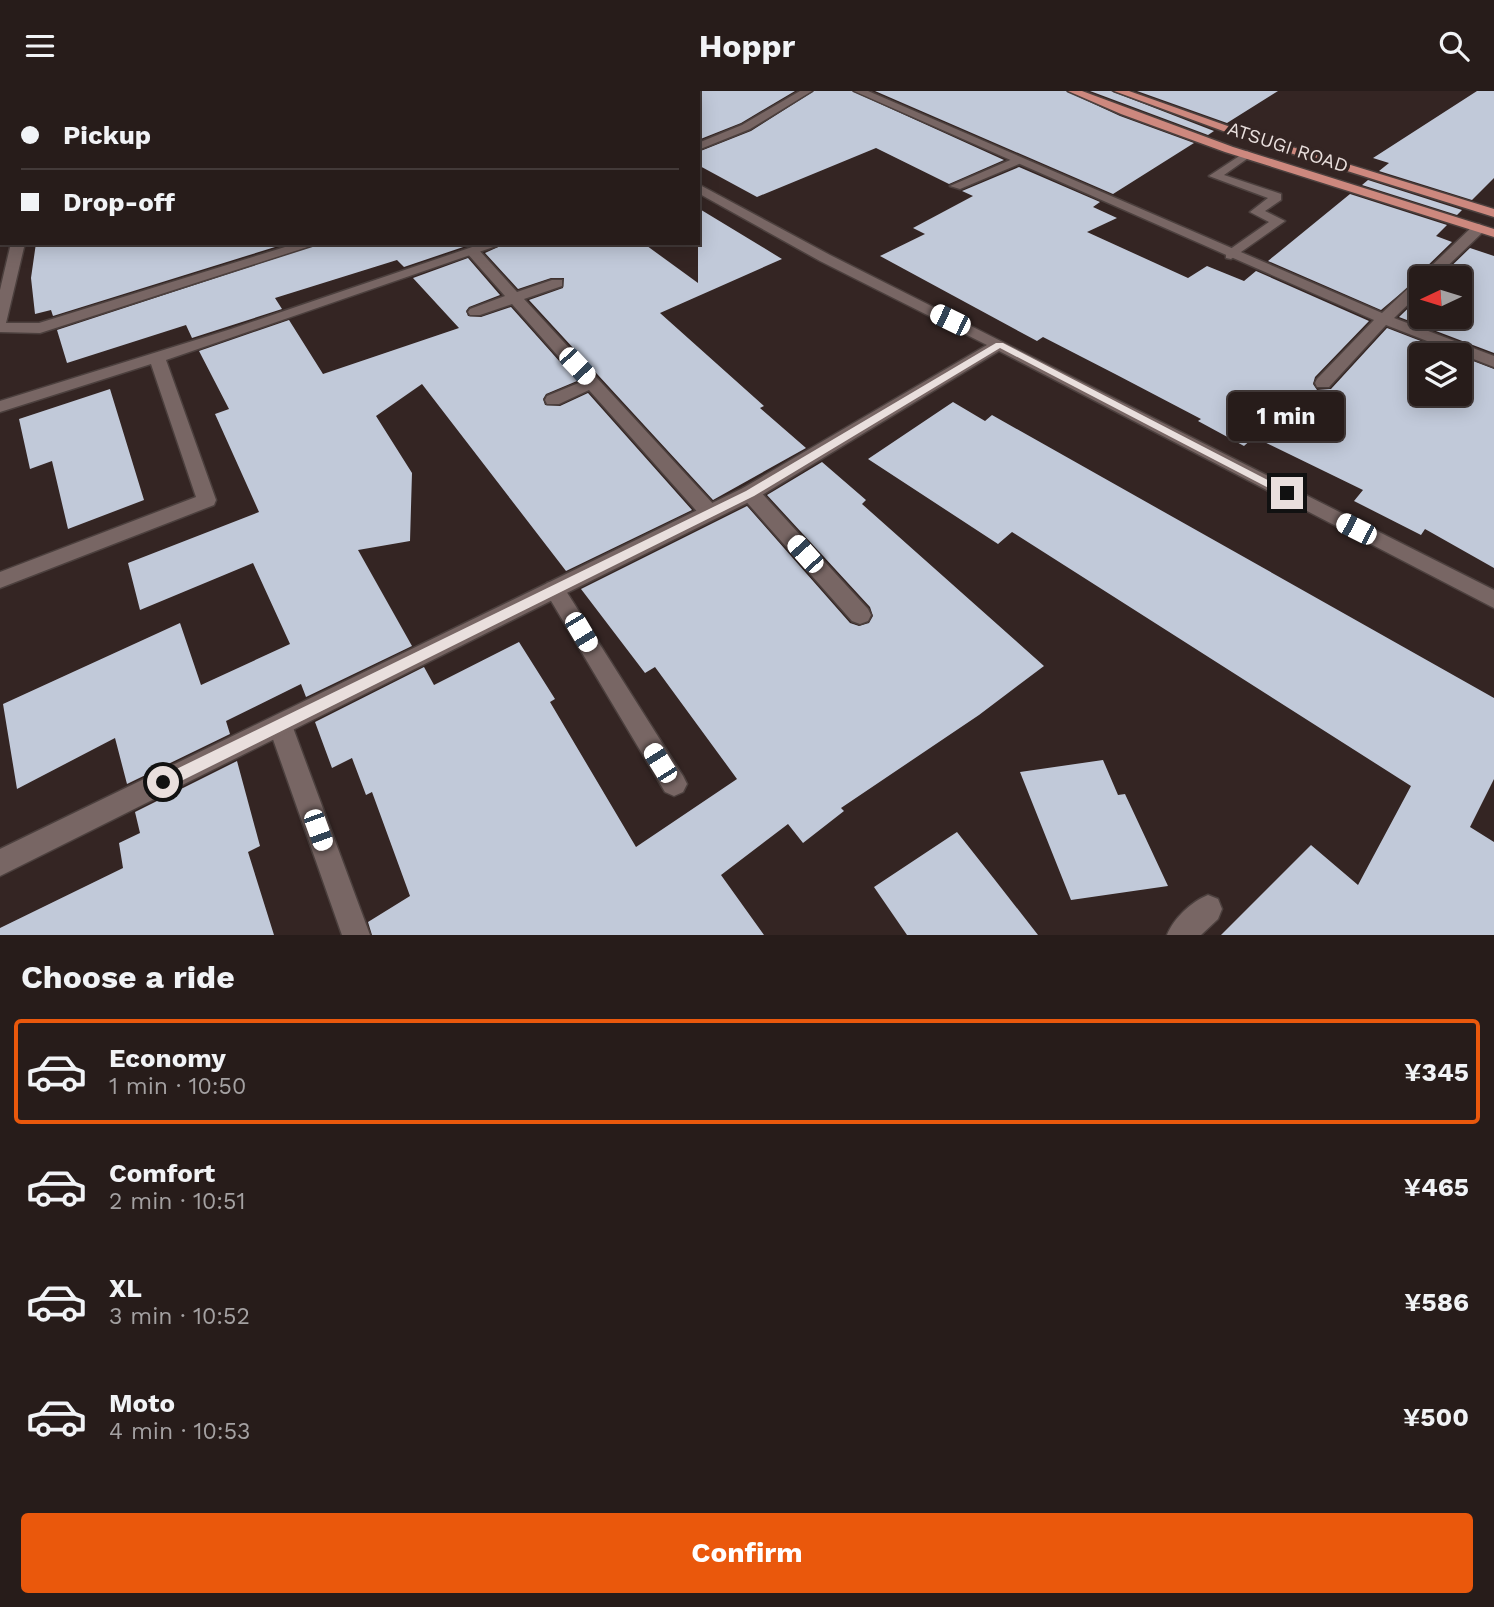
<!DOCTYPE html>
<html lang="en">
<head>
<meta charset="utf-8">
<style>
	body { margin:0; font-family:"Work Sans",sans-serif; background:#332927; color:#f1f3f6; height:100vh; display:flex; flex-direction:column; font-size:26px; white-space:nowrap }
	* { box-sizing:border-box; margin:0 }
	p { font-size:23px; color:#a4a1a2 }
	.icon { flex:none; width:38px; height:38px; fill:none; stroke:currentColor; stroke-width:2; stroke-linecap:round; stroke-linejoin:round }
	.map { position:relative; height:844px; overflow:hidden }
	.details { display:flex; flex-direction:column; background:#271c1a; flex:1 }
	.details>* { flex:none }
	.guide { position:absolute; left:0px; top:0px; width:700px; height:154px; box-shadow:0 4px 18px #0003,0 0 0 2px #433a39; display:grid; align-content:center; height:154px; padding:0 21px; background:#271c1a }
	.needle { width:46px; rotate:266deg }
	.buttons { position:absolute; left:1409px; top:175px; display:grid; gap:14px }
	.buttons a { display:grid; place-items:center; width:63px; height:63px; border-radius:7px; background:#271c1a; box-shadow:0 4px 18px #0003,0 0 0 2px #433a39; font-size:35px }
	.end { position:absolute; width:32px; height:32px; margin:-16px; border:9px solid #e9dfdd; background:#111; box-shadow:0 0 0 4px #111 }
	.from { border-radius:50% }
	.bubble { position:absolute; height:49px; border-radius:7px; background:#271c1a; box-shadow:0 4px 18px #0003,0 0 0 2px #433a39; font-size:23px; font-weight:700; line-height:49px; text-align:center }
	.car { position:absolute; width:21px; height:42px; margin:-21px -10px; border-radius:9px; box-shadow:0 0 5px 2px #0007; background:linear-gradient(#fff 24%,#345 0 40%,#fff 0 76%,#345 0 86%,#fff 0) }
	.guide b { display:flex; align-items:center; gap:24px; height:66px; font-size:26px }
	.guide b+b { border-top:2px solid #433a39 }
	.guide i { width:18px; height:18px; background:#f1f3f6 }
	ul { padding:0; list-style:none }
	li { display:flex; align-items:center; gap:21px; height:105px; margin:0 14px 10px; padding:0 7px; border:4px solid transparent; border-radius:7px }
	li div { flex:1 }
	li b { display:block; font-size:26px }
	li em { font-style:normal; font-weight:700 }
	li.on { border-color:#ea580c }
	li>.icon { width:63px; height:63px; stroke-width:1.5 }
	h2 { padding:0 21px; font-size:32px; line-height:84px }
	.primary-button { display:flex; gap:14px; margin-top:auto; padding:14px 21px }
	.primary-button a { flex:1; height:80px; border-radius:7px; background:#ea580c; color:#fff; font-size:28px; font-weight:700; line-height:80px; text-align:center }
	header { display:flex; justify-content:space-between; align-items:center; height:91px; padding:0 21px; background:#271c1a; font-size:32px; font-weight:700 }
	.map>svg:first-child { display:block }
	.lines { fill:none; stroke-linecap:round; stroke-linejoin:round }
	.stream { fill:#2c0503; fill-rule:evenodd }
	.building { fill:#c1c9d9 }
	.service-casing { stroke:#4c403e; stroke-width:3 }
	.minor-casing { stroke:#4c403e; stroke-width:3 }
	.tertiary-casing { stroke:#4c403e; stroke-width:3 }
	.trunk-casing { stroke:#4c403e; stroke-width:3 }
	.service { fill:#786664; fill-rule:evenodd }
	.minor { fill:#786664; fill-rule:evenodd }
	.tertiary { fill:#786664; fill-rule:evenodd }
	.trunk { fill:#cd887e; fill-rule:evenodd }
	.route { fill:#e9dfdd }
	.labels { text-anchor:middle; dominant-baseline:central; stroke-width:7; stroke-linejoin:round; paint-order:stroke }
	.far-street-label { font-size:19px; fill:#e9dfdd; stroke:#342523 }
</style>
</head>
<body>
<header><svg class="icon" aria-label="menu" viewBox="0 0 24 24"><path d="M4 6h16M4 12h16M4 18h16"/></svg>Hoppr<svg class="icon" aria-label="search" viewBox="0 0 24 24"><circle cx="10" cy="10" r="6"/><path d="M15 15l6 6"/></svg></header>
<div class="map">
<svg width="1494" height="844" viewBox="0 0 1494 844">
	<rect width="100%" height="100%" fill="#342523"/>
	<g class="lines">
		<!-- stream -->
		<path class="stream" d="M 314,0 L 325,0 L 313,2 Z
			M 0,62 L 2,62 L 2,68 L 0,68 Z"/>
	</g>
	<!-- building -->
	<path class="building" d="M 698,0 L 795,0 L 741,32 L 698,49 Z
		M 814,0 L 852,0 L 1004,69 L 949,93 L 876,57 L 757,106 L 698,74 L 698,61 L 751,40 Z
		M 875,0 L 1066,0 L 1120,25 L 1194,52 L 1113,103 Z
		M 1090,0 L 1111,0 L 1214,40 L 1208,44 Z
		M 1137,0 L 1278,0 L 1227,32 Z
		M 1477,0 L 1494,0 L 1494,87 L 1472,109 L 1379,80 L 1389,72 L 1373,67 Z
		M 1019,76 L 1100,111 L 1093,116 L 1117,127 L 1087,141 L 1188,187 L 1207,175 L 1244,190 L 1256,180 L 1369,230 L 1315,286 L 1313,293 L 1317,299 L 1331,298 L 1387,237 L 1457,264 L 1421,264 L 1421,303 L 1460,303 L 1460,265 L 1494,278 L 1494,477 L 1425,438 L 1421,444 L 1354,410 L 1363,399 L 1254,346 L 1244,355 L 1198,330 L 1201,328 L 1117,284 L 1043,246 L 1037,250 L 880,165 L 925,143 L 913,137 L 973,105 L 962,100 Z
		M 1368,89 L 1462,119 L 1457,124 L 1362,94 Z
		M 1350,103 L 1447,134 L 1436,145 L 1452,151 L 1420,182 L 1419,187 L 1381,219 L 1268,170 Z
		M 698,117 L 782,168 L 660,222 L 764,315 L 760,317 L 806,357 L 713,409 L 529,209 L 563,197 L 564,187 L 551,187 L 518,198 L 485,162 L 507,152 L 643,152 L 698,192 Z
		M 36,152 L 288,152 L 53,225 L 51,219 L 35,223 L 31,187 Z
		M 322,152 L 475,152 L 404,176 L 397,169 L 275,207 L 282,218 L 192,247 L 186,234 L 67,272 L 57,239 Z
		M 1470,157 L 1494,165 L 1494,262 L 1399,226 L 1421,205 L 1421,226 L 1460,226 L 1460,187 L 1439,187 Z
		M 468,167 L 500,204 L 469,216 L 466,220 L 468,225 L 481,226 L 511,216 L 577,290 L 546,303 L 543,308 L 545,314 L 560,315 L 588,302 L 692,419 L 566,480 L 422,293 L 376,325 L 412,382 L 410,450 L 358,459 L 412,555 L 306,606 L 301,593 L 226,630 L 230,643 L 127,693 L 115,647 L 17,698 L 3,613 L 180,532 L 201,594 L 290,553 L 253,472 L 140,519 L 128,472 L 259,421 L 215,323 L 229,318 L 199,260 L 289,229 L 323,283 L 459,237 L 413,187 Z
		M 110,298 L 144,409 L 68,438 L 52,370 L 30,378 L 19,328 Z
		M 953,311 L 985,330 L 992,324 L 1494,607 L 1494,688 L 1470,736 L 1494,751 L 1494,844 L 1221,844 L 1311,754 L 1358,794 L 1411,695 L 1012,441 L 998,453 L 868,368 Z
		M 822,371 L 866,409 L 862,413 L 1044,575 L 979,624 L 841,717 L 844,720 L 803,752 L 788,733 L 721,784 L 764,844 L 372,844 L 368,831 L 410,805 L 372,701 L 366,704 L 352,667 L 332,677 L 315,631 L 424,576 L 434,594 L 519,551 L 555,608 L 550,611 L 636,756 L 737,688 L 655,576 L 645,582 L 581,498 L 747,415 L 850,532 L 859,535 L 869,532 L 873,525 L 870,516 L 767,404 Z
		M 1103,669 L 1118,704 L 1125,703 L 1168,795 L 1071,809 L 1020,681 Z
		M 237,670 L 260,755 L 248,761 L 274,844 L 0,844 L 0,837 L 123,777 L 119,752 L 140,742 L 135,721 Z
		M 957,741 L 995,789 L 1038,844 L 907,844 L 874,796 Z"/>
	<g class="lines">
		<!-- service casing -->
		<g class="service-casing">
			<path id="service" d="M 1247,60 L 1253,63 L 1251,65 L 1224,84 L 1281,103 L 1281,109 L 1265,120 L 1285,130 L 1231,168 L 1226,167 L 1226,161 L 1269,131 L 1250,121 L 1268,107 L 1209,85 Z
				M 1015,67 L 1021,71 L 1019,73 L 960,98 L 950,95 Z
				M 473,157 L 478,158 L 517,201 L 552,189 L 562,189 L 562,195 L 524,208 L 716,416 L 719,421 L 716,426 L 702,426 L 589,299 L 559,313 L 547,313 L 545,309 L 547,305 L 581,291 L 512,213 L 480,224 L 470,224 L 468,221 L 470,218 L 505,205 L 466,161 Z
				M 750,395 L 757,397 L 868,518 L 871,524 L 868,530 L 860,533 L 852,530 L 743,407 L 741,402 L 743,397 Z
				M 554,490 L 561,492 L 683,685 L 687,693 L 683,701 L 674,705 L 665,701 L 544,498 L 547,492 Z
				M 280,623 L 288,627 L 292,634 L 370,844 L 342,844 L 268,634 L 272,627 Z
				M 1208,804 L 1218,808 L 1222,818 L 1218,828 L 1201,844 L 1167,844 C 1174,827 1191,811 1208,804 Z"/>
		</g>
		<!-- minor casing -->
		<g class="minor-casing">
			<path id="minor" d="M 0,0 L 20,0 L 2,2 L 2,5 Z
				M 800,0 L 812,0 L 750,38 L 698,59 L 698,52 L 742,34 Z
				M 854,0 L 868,0 L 1382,222 L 1416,190 L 1421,189 L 1421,201 L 1394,227 L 1494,265 L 1494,276 L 1386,234 L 1329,296 L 1317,296 L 1315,292 L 1317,288 L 1374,229 Z
				M 698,93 L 830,164 L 1494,499 L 1494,517 L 999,260 L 757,407 L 0,785 L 0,758 L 743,397 L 987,254 L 820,170 L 698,102 Z
				M 1479,133 L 1486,137 L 1484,140 L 1435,187 L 1421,189 L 1422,184 L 1474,134 Z
				M 11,152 L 25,152 L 6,232 L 39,232 L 298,152 L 320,152 L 40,242 L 0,241 L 0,199 Z
				M 484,152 L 505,152 L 166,269 L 216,409 L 214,414 L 0,497 L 0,481 L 196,406 L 151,273 L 0,321 L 0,310 L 231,238 Z"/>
		</g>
		<!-- tertiary casing -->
		<g class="tertiary-casing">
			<path id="tertiary" d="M 491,0 L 504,0 L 490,2 Z
				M 0,137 L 2,137 L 2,145 L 0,145 Z"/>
		</g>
		<!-- trunk casing -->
		<g class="trunk-casing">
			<path id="trunk" d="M 1068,0 L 1082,0 L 1233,56 L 1494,138 L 1494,146 L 1225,61 L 1121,23 Z
				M 1114,0 L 1129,0 L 1253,44 L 1494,118 L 1494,126 L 1245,48 Z"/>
		</g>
		<!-- service -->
		<use href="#service" class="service"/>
		<!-- minor -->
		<use href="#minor" class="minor"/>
		<!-- tertiary -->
		<use href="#tertiary" class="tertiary"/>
		<!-- trunk -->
		<use href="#trunk" class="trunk"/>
	</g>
	<!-- route -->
	<path class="route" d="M 996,252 L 1003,252 L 1293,402 L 1291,405 L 1284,405 L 1000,257 L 754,405 L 169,696 L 158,696 L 156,691 L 158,687 L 746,400 Z"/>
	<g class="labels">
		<!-- far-street labels -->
		<g class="far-street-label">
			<text transform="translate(1288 56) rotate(18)">ATSUGI ROAD</text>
		</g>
	</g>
</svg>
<div class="buttons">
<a><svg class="needle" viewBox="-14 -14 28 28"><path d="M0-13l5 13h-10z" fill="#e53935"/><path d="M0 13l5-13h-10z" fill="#a4a1a2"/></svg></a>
<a><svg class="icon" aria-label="layers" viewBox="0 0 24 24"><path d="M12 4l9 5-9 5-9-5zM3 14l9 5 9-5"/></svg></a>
</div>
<i class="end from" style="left:163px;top:691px"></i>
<i class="end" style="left:1287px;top:402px"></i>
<div class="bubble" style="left:1228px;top:301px;width:116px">1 min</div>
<i class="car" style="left:950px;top:229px;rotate:296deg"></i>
<i class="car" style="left:577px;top:275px;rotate:137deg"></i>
<i class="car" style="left:1356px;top:438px;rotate:297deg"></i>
<i class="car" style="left:805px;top:463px;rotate:318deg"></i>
<i class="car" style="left:581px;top:541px;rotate:149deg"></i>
<i class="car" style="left:660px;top:672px;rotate:328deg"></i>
<i class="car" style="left:318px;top:739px;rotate:160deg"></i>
<div class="guide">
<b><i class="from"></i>Pickup</b>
<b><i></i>Drop-off</b>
</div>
</div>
<section class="details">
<h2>Choose a ride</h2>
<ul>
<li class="on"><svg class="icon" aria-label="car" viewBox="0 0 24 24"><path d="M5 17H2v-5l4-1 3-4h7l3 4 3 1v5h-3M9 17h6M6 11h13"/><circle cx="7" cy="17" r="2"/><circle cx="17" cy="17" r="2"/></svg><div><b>Economy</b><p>1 min · 10:50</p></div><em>¥345</em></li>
<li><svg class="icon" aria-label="car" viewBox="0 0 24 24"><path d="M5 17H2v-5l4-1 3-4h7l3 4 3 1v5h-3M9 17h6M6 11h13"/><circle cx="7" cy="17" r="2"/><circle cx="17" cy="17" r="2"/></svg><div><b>Comfort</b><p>2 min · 10:51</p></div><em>¥465</em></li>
<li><svg class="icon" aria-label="car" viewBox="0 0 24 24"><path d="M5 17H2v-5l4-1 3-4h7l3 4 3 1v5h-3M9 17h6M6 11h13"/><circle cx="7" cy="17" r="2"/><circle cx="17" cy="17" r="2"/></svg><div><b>XL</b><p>3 min · 10:52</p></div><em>¥586</em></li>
<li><svg class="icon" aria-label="car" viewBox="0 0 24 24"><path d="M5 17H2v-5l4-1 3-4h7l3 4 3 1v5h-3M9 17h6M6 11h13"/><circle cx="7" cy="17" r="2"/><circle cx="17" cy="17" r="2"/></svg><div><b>Moto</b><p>4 min · 10:53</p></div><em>¥500</em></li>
</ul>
<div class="primary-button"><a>Confirm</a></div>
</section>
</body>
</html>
